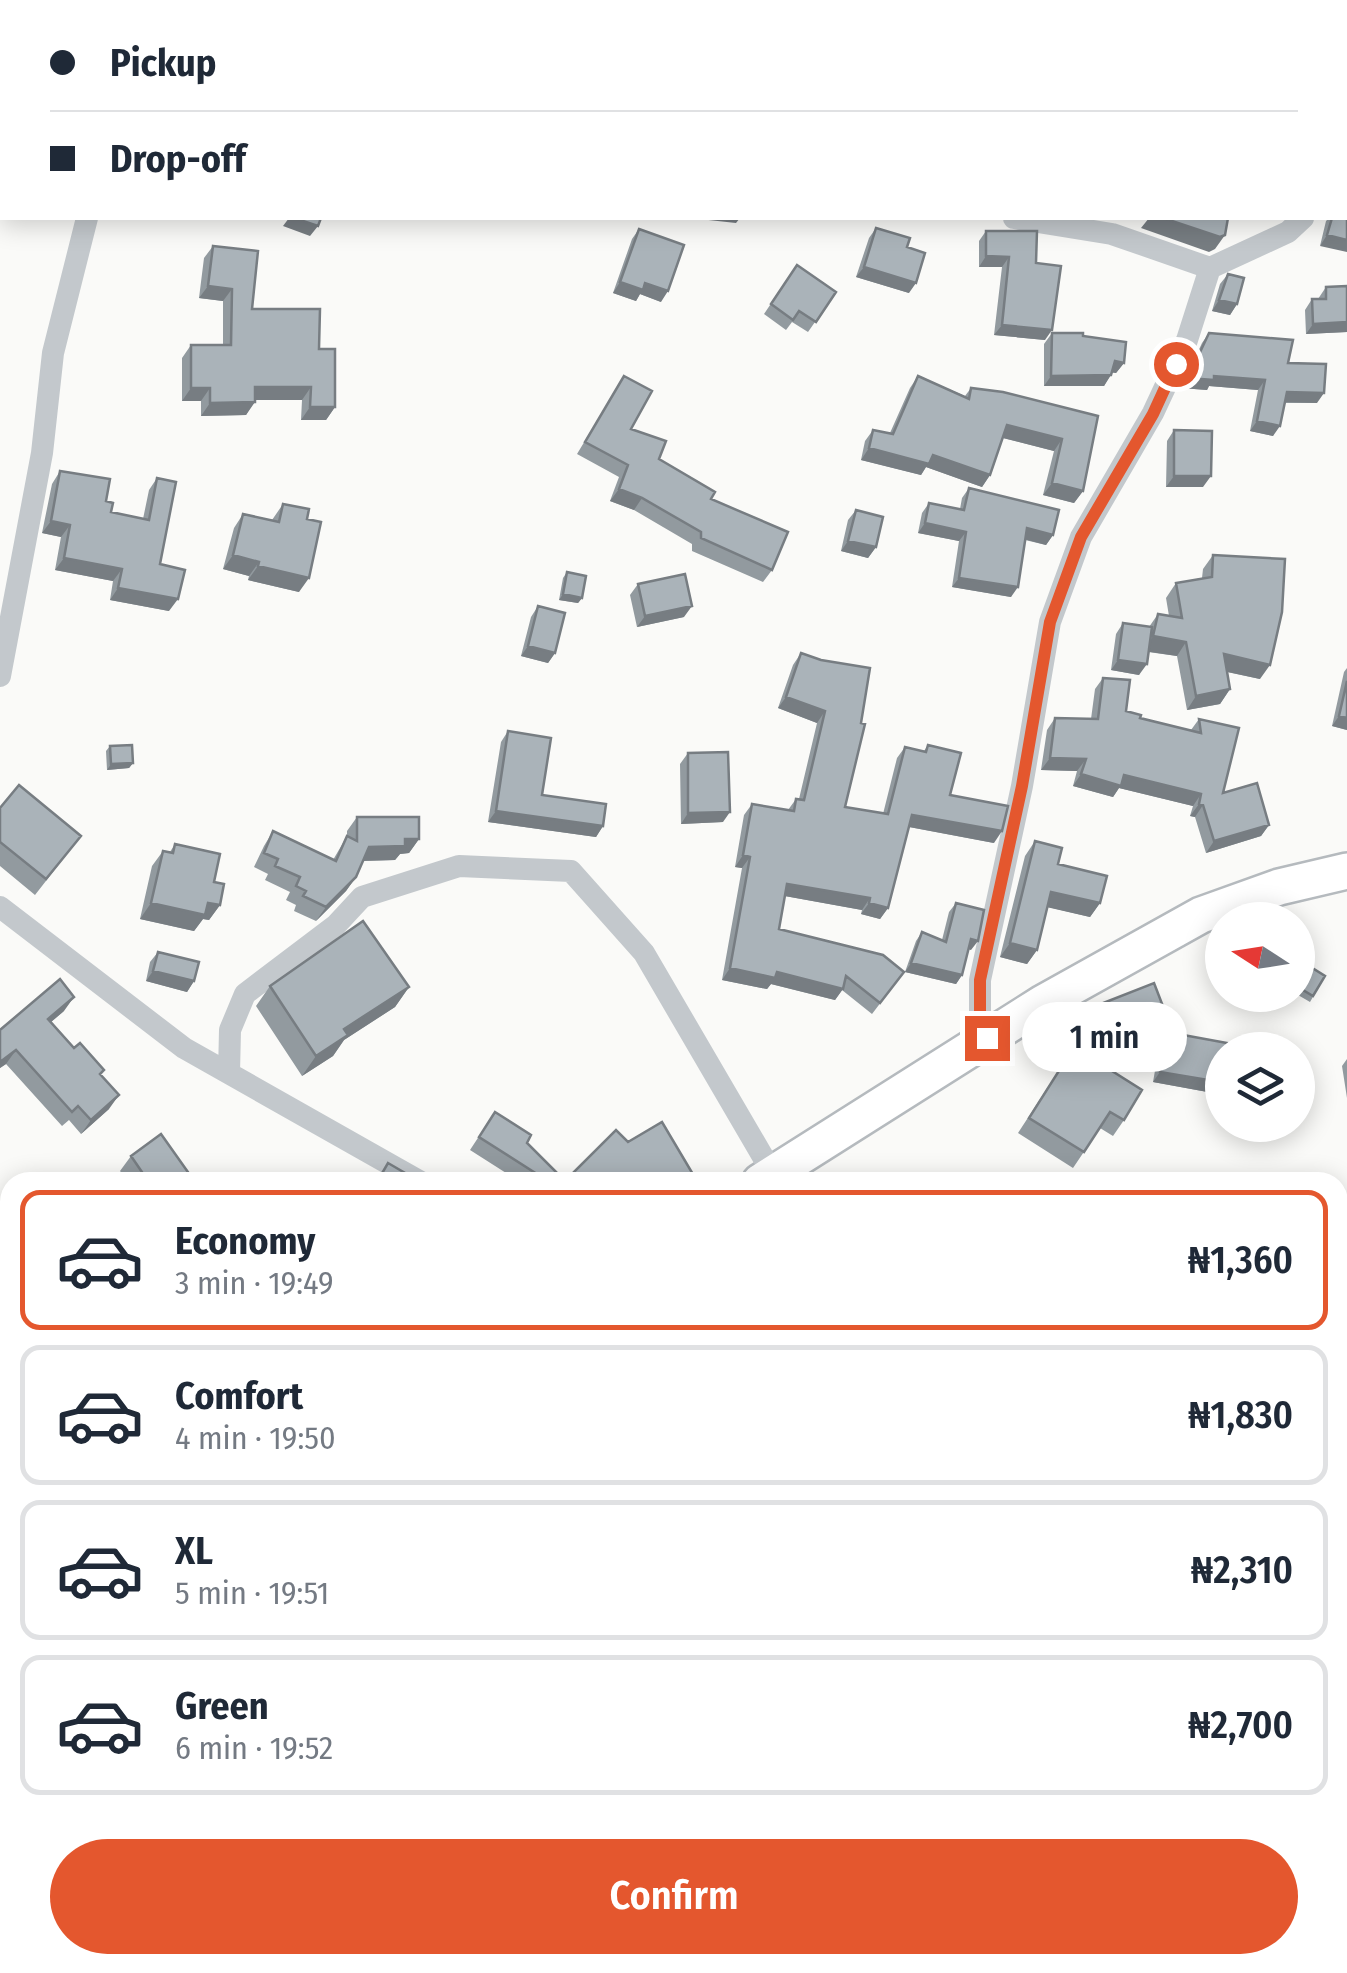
<!DOCTYPE html>
<html lang="en">
<head>
<meta charset="utf-8">
<style>
	body { margin:0; font-family:"Fira Sans Condensed",sans-serif; background:#f2f2f3; color:#1f2937; height:100vh; display:flex; flex-direction:column; font-size:38px; white-space:nowrap }
	* { box-sizing:border-box; margin:0 }
	p { font-size:32px; color:#747a83 }
	.icon { flex:none; width:55px; height:55px; fill:none; stroke:currentColor; stroke-width:2; stroke-linecap:round; stroke-linejoin:round }
	.map { position:relative; flex:1; overflow:hidden }
	.panel { position:absolute; left:0px; top:1172px; width:1348px; height:802px; display:flex; flex-direction:column; background:#fff; border-radius:30px 30px 0 0; box-shadow:0 5px 25px #0003 }
	.panel>* { flex:none }
	.hud { position:absolute; left:0px; top:0px; width:1348px; height:220px; box-shadow:0 5px 25px #0003; display:grid; align-content:center; height:220px; padding:0 50px; background:#fff }
	.needle { width:65px; rotate:282deg }
	.fabs { position:absolute; left:1205px; top:902px; display:grid; gap:20px }
	.fabs a { display:grid; place-items:center; width:110px; height:110px; border-radius:50%; background:#fff; box-shadow:0 5px 25px #0003; font-size:50px }
	.end { position:absolute; width:45px; height:45px; margin:-22px; border:12px solid #e4572e; background:#fff; box-shadow:0 0 0 5px #fff }
	.from { border-radius:50% }
	.bubble { position:absolute; height:70px; border-radius:35px; background:#fff; box-shadow:0 5px 25px #0003; font-size:32px; font-weight:600; line-height:70px; text-align:center }
	.hud b { display:flex; align-items:center; gap:35px; height:95px; font-size:38px }
	.hud b+b { border-top:2px solid #e0e1e3 }
	.hud i { width:25px; height:25px; background:#1f2937 }
	ul { padding:18px 0 0; list-style:none }
	li { display:flex; align-items:center; gap:30px; height:140px; margin:0 20px 15px; padding:0 30px; border:5px solid #e0e1e3; border-radius:20px }
	li div { flex:1 }
	li b { display:block; font-size:38px }
	li em { font-style:normal; font-weight:600 }
	li.current { border-color:#e4572e }
	li>.icon { width:90px; height:90px; stroke-width:1.5 }
	.button { display:flex; gap:20px; margin-top:auto; padding:20px 50px }
	.button a { flex:1; height:115px; border-radius:60px; background:#e4572e; color:#fff; font-size:40px; font-weight:600; line-height:115px; text-align:center }
	.map>svg:first-child { display:block }
	.lines { fill:none; stroke-linecap:round; stroke-linejoin:round }
	.primary-casing { stroke:#b5babe; stroke-width:40 }
	.street { stroke:#c3c8cc; stroke-width:22 }
	.primary { stroke:#fff; stroke-width:35 }
	.wall { fill:#929a9f }
	.shaded-wall { fill:#777d82 }
	.building { fill:#aab3b9; stroke:#777d82; stroke-width:2.5 }
	.route { stroke:#e4572e; stroke-width:12 }
</style>
</head>
<body>
<div class="map">
<svg width="1347" height="1973" viewBox="0 0 1347 1973">
	<rect width="100%" height="100%" fill="#fafaf8"/>
	<g class="lines">
		<!-- primary casing -->
		<g class="primary-casing">
			<path id="primary" d="M 760,1182 L 1043,1003 L 1201,915 L 1279,887 L 1347,871
				M 0,1720 L 10,1712"/>
		</g>
		<!-- street -->
		<path class="street" d="M 427,0 L 434,2
			M 138,2 L 139,0
			M 1345,135 L 1347,129
			M 1014,218 L 1112,234 L 1210,268
			M 0,676 L 42,453 L 53,353 L 87,218
			M 0,907 L 184,1048 L 421,1182
			M 987,1038 L 980,1021 L 980,980 L 1022,786 L 1050,622 L 1081,537 L 1153,413 L 1187,340 L 1210,268 L 1288,232 L 1303,218
			M 229,1073 L 230,1030 L 245,994 L 336,925 L 362,897 L 459,866 L 571,871 L 644,953 L 773,1174"/>
		<!-- primary -->
		<use href="#primary" class="primary"/>
	</g>
	<!-- wall -->
	<path class="wall" d="M 229,0 L 257,0 L 255,2 L 232,2 Z
		M 1329,218 L 1345,218 L 1320,246 L 1326,221 Z
		M 876,228 L 907,247 L 909,293 L 856,277 L 869,238 Z
		M 639,229 L 661,302 L 640,294 L 636,301 L 613,293 L 632,239 Z
		M 986,231 L 1036,263 L 1045,340 L 994,335 L 1002,267 L 979,267 L 979,241 Z
		M 213,246 L 252,309 L 319,349 L 335,407 L 326,420 L 301,420 L 302,400 L 255,400 L 246,415 L 201,416 L 201,401 L 182,401 L 182,358 L 191,345 L 223,345 L 223,301 L 199,298 L 204,258 Z
		M 797,265 L 836,292 L 808,332 L 792,322 L 786,330 L 764,314 Z
		M 1228,274 L 1237,304 L 1230,315 L 1212,311 L 1220,284 Z
		M 1347,286 L 1347,332 L 1306,334 L 1305,310 L 1312,299 L 1318,299 L 1326,287 Z
		M 1052,333 L 1083,336 L 1124,363 L 1116,373 L 1112,372 L 1104,386 L 1044,386 L 1044,344 Z
		M 1209,333 L 1288,363 L 1317,403 L 1285,403 L 1273,436 L 1250,431 L 1258,390 L 1209,386 L 1207,390 L 1181,388 L 1202,343 Z
		M 624,376 L 631,429 L 659,459 L 711,499 L 772,570 L 763,582 L 692,551 L 692,544 L 634,510 L 610,501 L 619,477 L 577,454 Z
		M 918,376 L 965,396 L 971,388 L 1098,416 L 1083,491 L 1074,503 L 1043,495 L 1054,451 L 1003,438 L 990,475 L 982,487 L 926,467 L 921,475 L 861,460 L 865,441 L 873,430 L 890,433 L 910,388 Z
		M 1174,430 L 1203,487 L 1166,487 L 1167,441 Z
		M 60,471 L 106,501 L 111,512 L 143,519 L 149,490 L 157,478 L 160,564 L 169,611 L 110,600 L 113,581 L 55,570 L 61,537 L 42,533 L 52,484 Z
		M 969,488 L 1053,535 L 1046,545 L 1025,540 L 1011,597 L 952,587 L 959,541 L 918,533 L 922,513 L 929,503 L 960,509 L 962,498 Z
		M 283,504 L 307,519 L 299,592 L 248,580 L 249,576 L 223,569 L 234,528 L 243,514 L 272,520 Z
		M 856,510 L 876,547 L 868,558 L 841,551 L 848,520 Z
		M 1213,555 L 1260,679 L 1227,672 L 1230,689 L 1220,704 L 1187,710 L 1177,656 L 1148,652 L 1139,675 L 1111,670 L 1116,634 L 1123,623 L 1149,627 L 1158,614 L 1169,616 L 1166,598 L 1176,583 L 1202,578 L 1203,569 Z
		M 567,572 L 582,598 L 578,603 L 559,600 L 563,578 Z
		M 638,584 L 684,617 L 637,627 L 630,595 Z
		M 538,606 L 555,653 L 548,663 L 521,656 L 531,617 Z
		M 801,653 L 821,660 L 845,807 L 883,814 L 897,758 L 905,747 L 924,751 L 928,745 L 950,795 L 994,843 L 909,827 L 888,908 L 880,919 L 861,914 L 862,910 L 785,896 L 779,929 L 904,972 L 872,1014 L 842,990 L 835,1000 L 771,984 L 767,989 L 722,980 L 742,868 L 735,867 L 744,815 L 752,804 L 788,810 L 796,799 L 799,799 L 817,723 L 778,708 L 793,665 Z
		M 1347,668 L 1347,730 L 1332,726 L 1344,672 Z
		M 1103,678 L 1126,711 L 1140,718 L 1191,730 L 1199,719 L 1223,793 L 1269,825 L 1261,836 L 1206,853 L 1195,817 L 1190,816 L 1193,806 L 1119,788 L 1113,797 L 1073,786 L 1077,771 L 1041,770 L 1047,730 L 1055,718 L 1091,719 L 1095,689 Z
		M 508,731 L 542,795 L 603,826 L 596,837 L 488,822 L 501,742 Z
		M 110,746 L 133,763 L 129,768 L 107,770 L 106,751 Z
		M 688,753 L 723,822 L 681,824 L 680,764 Z
		M 0,808 L 81,836 L 35,895 L 0,866 Z
		M 357,817 L 419,839 L 409,853 L 400,854 L 395,860 L 363,861 L 356,877 L 346,891 L 316,921 L 294,911 L 296,905 L 286,900 L 290,892 L 265,880 L 268,874 L 254,867 L 264,846 L 273,831 L 333,860 L 347,836 L 347,831 Z
		M 1035,841 L 1100,903 L 1090,917 L 1048,907 L 1037,950 L 1027,964 L 1000,957 L 1025,856 Z
		M 175,844 L 214,882 L 220,905 L 209,920 L 203,919 L 194,931 L 140,919 L 152,866 L 163,851 L 170,852 Z
		M 956,903 L 971,950 L 969,949 L 962,975 L 956,984 L 905,972 L 916,941 L 922,932 L 942,940 L 949,912 Z
		M 158,952 L 194,981 L 187,992 L 146,981 L 150,962 Z
		M 1298,959 L 1325,976 L 1310,1002 L 1298,995 Z
		M 270,986 L 409,987 L 395,1007 L 344,1040 L 333,1056 L 302,1076 L 256,1006 Z
		M 1093,1007 L 1159,1038 L 1097,1062 L 1124,1120 L 1113,1136 L 1100,1128 L 1073,1168 L 1018,1133 L 1074,1047 L 1097,1061 L 1082,1023 Z
		M 64,1011 L 51,1022 L 74,1048 L 104,1070 L 101,1074 L 109,1109 L 81,1134 L 69,1120 L 62,1126 L 6,1064 L 0,1068 L 0,1030 Z
		M 1167,1032 L 1213,1093 L 1153,1082 L 1160,1042 Z
		M 1347,1059 L 1347,1098 L 1342,1066 Z
		M 495,1112 L 565,1181 L 628,1142 L 694,1176 L 690,1182 L 520,1182 L 470,1150 Z
		M 131,1156 L 195,1182 L 128,1182 L 120,1171 Z
		M 0,1473 L 10,1485 L 10,1556 L 0,1544 Z
		M 203,1965 L 265,1965 L 263,1973 L 202,1973 Z
		M 543,1965 L 641,1965 L 641,1973 L 543,1973 Z
		M 901,1965 L 982,1965 L 970,1973 L 906,1973 Z"/>
	<!-- shaded-wall -->
	<path class="shaded-wall" d="M 289,218 L 294,218 L 318,226 L 310,236 L 283,226 Z
		M 690,218 L 740,218 L 736,223 Z
		M 1149,218 L 1163,218 L 1225,235 L 1215,249 L 1209,252 L 1141,228 Z
		M 1327,235 L 1347,240 L 1347,252 L 1320,246 Z
		M 986,256 L 1009,257 L 1002,267 L 979,267 Z
		M 864,267 L 916,283 L 909,293 L 856,277 Z
		M 620,282 L 645,283 L 668,291 L 661,302 L 640,294 L 636,301 L 613,293 Z
		M 208,286 L 232,289 L 223,301 L 199,298 Z
		M 1219,300 L 1237,304 L 1230,315 L 1212,311 Z
		M 1347,322 L 1347,332 L 1306,334 L 1313,324 Z
		M 1002,325 L 1052,330 L 1045,340 L 994,335 Z
		M 1115,361 L 1124,363 L 1116,373 L 1108,372 Z
		M 1111,375 L 1104,386 L 1044,386 L 1051,376 Z
		M 1214,376 L 1265,380 L 1258,390 L 1209,386 L 1207,390 L 1181,388 L 1188,378 Z
		M 255,387 L 311,387 L 302,400 L 246,400 Z
		M 191,388 L 210,388 L 201,401 L 182,401 Z
		M 1287,392 L 1324,393 L 1317,403 L 1280,402 Z
		M 255,402 L 246,415 L 201,416 L 210,403 Z
		M 310,407 L 335,407 L 326,420 L 301,420 Z
		M 1257,421 L 1280,426 L 1273,436 L 1250,431 Z
		M 1007,425 L 1062,439 L 1054,451 L 999,437 Z
		M 869,448 L 933,455 L 990,475 L 982,487 L 926,467 L 921,475 L 861,460 Z
		M 1174,476 L 1211,476 L 1203,487 L 1166,487 Z
		M 1052,483 L 1083,491 L 1074,503 L 1043,495 Z
		M 619,489 L 642,498 L 634,510 L 610,501 Z
		M 51,521 L 70,525 L 61,537 L 42,533 Z
		M 925,523 L 966,532 L 959,541 L 918,533 Z
		M 1027,528 L 1053,535 L 1046,545 L 1020,538 Z
		M 848,541 L 876,547 L 868,558 L 841,551 Z
		M 233,555 L 259,562 L 249,576 L 223,569 Z
		M 64,558 L 122,569 L 113,581 L 55,570 Z
		M 258,566 L 309,578 L 299,592 L 248,580 Z
		M 959,578 L 1018,587 L 1011,597 L 952,587 Z
		M 118,588 L 178,599 L 169,611 L 110,600 Z
		M 563,594 L 582,598 L 578,603 L 559,600 Z
		M 692,606 L 684,617 L 637,627 L 645,616 Z
		M 1153,636 L 1186,642 L 1177,656 L 1144,651 Z
		M 528,646 L 555,653 L 548,663 L 521,656 Z
		M 1224,654 L 1270,665 L 1260,679 L 1214,669 Z
		M 1118,660 L 1147,664 L 1139,675 L 1111,670 Z
		M 1230,689 L 1220,704 L 1187,710 L 1196,696 Z
		M 786,697 L 825,711 L 817,723 L 778,708 Z
		M 1339,716 L 1347,718 L 1347,730 L 1332,726 Z
		M 1050,758 L 1086,759 L 1077,771 L 1041,770 Z
		M 133,763 L 129,768 L 107,770 L 111,764 Z
		M 1081,774 L 1124,775 L 1201,794 L 1193,806 L 1119,788 L 1113,797 L 1073,786 Z
		M 1199,804 L 1203,805 L 1195,817 L 1190,816 Z
		M 496,811 L 603,826 L 596,837 L 488,822 Z
		M 730,812 L 723,822 L 681,824 L 688,813 Z
		M 912,815 L 1002,831 L 994,843 L 904,826 Z
		M 1269,825 L 1261,836 L 1206,853 L 1214,841 Z
		M 405,839 L 419,839 L 409,853 L 400,854 L 395,860 L 359,861 L 369,847 Z
		M 743,855 L 750,857 L 742,868 L 735,867 Z
		M 356,877 L 346,891 L 316,921 L 326,907 Z
		M 787,884 L 870,898 L 862,910 L 779,895 Z
		M 1051,892 L 1100,903 L 1090,917 L 1042,906 Z
		M 151,903 L 208,903 L 220,905 L 209,920 L 203,919 L 194,931 L 140,919 Z
		M 869,903 L 888,908 L 880,919 L 861,914 Z
		M 971,939 L 978,941 L 971,950 L 965,948 Z
		M 1010,943 L 1037,950 L 1027,964 L 1000,957 Z
		M 911,963 L 962,975 L 956,984 L 905,972 Z
		M 730,968 L 777,972 L 843,989 L 835,1000 L 771,984 L 767,989 L 722,980 Z
		M 153,971 L 194,981 L 187,992 L 146,981 Z
		M 409,987 L 395,1007 L 344,1040 L 333,1056 L 302,1076 L 316,1056 L 344,1029 Z
		M 74,997 L 64,1011 L 38,1033 L 48,1019 Z
		M 1169,1022 L 1159,1038 L 1097,1062 L 1108,1046 Z
		M 16,1050 L 6,1064 L 0,1068 L 0,1062 Z
		M 1160,1072 L 1220,1082 L 1213,1093 L 1153,1082 Z
		M 119,1095 L 109,1109 L 81,1134 L 91,1120 Z
		M 10,1893 L 10,1903 L 0,1910 L 0,1901 Z
		M 974,1965 L 982,1965 L 970,1973 L 962,1973 Z
		M 208,1969 L 230,1973 L 205,1973 Z"/>
	<!-- building -->
	<path class="building" d="M 536,0 L 563,0 L 562,2 L 535,2 Z
		M 969,0 L 1066,0 L 1065,2 L 969,2 Z
		M 1242,0 L 1262,0 L 1262,2 L 1235,2 L 1235,1 Z
		M 1345,213 L 1347,214 L 1347,240 L 1327,235 L 1332,218 L 1345,218 Z
		M 294,218 L 321,218 L 318,226 Z
		M 1163,218 L 1228,218 L 1225,235 L 1220,237 Z
		M 876,228 L 910,238 L 907,247 L 925,253 L 916,283 L 864,267 Z
		M 639,229 L 684,245 L 668,291 L 645,283 L 643,290 L 620,282 Z
		M 986,231 L 1037,231 L 1036,263 L 1061,266 L 1052,330 L 1002,325 L 1009,257 L 986,256 Z
		M 213,246 L 258,251 L 252,309 L 320,309 L 319,349 L 335,349 L 335,407 L 310,407 L 311,387 L 255,387 L 255,402 L 210,403 L 210,388 L 191,388 L 191,345 L 231,345 L 232,289 L 208,286 Z
		M 797,265 L 836,292 L 816,322 L 799,311 L 793,320 L 771,304 Z
		M 1228,274 L 1244,278 L 1237,304 L 1219,300 Z
		M 1347,286 L 1347,322 L 1313,324 L 1312,299 L 1326,299 L 1326,287 Z
		M 1052,333 L 1083,333 L 1083,336 L 1126,342 L 1124,363 L 1115,361 L 1111,375 L 1051,376 Z
		M 1209,333 L 1293,340 L 1288,363 L 1326,364 L 1324,393 L 1287,392 L 1280,426 L 1257,421 L 1265,380 L 1214,376 L 1214,380 L 1188,378 Z
		M 624,376 L 652,391 L 631,429 L 666,441 L 659,459 L 715,492 L 711,499 L 788,532 L 772,570 L 701,538 L 701,532 L 642,498 L 619,489 L 628,465 L 585,442 Z
		M 918,376 L 969,399 L 971,388 L 1003,392 L 1098,416 L 1083,491 L 1052,483 L 1062,439 L 1007,425 L 990,475 L 933,455 L 929,464 L 869,448 L 873,430 L 893,434 Z
		M 1174,430 L 1212,431 L 1211,476 L 1174,476 Z
		M 60,471 L 110,479 L 106,501 L 113,503 L 111,512 L 149,520 L 157,478 L 176,482 L 160,564 L 185,570 L 178,599 L 118,588 L 122,569 L 64,558 L 70,525 L 51,521 Z
		M 969,488 L 1059,510 L 1053,535 L 1027,528 L 1018,587 L 959,578 L 966,532 L 925,523 L 929,503 L 964,510 Z
		M 283,504 L 309,509 L 307,519 L 321,522 L 309,578 L 258,566 L 259,562 L 233,555 L 243,514 L 279,522 Z
		M 856,510 L 883,517 L 876,547 L 848,541 Z
		M 1213,555 L 1285,559 L 1282,612 L 1270,665 L 1224,654 L 1230,689 L 1196,696 L 1186,642 L 1153,636 L 1158,614 L 1182,618 L 1176,583 L 1212,577 Z
		M 567,572 L 586,576 L 582,598 L 563,594 Z
		M 685,574 L 692,606 L 645,616 L 638,584 Z
		M 538,606 L 565,613 L 555,653 L 528,646 Z
		M 1123,623 L 1152,627 L 1147,664 L 1118,660 Z
		M 801,653 L 821,660 L 870,668 L 861,723 L 865,724 L 845,807 L 888,814 L 905,747 L 926,752 L 928,745 L 961,753 L 950,795 L 1008,806 L 1002,831 L 912,815 L 888,908 L 869,903 L 870,898 L 787,884 L 779,929 L 883,955 L 904,972 L 880,1003 L 846,976 L 843,989 L 777,972 L 775,978 L 730,968 L 750,857 L 743,855 L 752,804 L 794,811 L 796,799 L 804,800 L 825,711 L 786,697 Z
		M 1103,678 L 1130,680 L 1126,711 L 1141,715 L 1140,718 L 1201,733 L 1199,719 L 1239,728 L 1223,793 L 1257,783 L 1269,825 L 1214,841 L 1203,805 L 1199,804 L 1201,794 L 1124,775 L 1121,786 L 1081,774 L 1086,759 L 1050,758 L 1055,718 L 1098,719 Z
		M 1347,681 L 1347,718 L 1339,716 Z
		M 508,731 L 551,738 L 542,795 L 606,804 L 603,826 L 496,811 Z
		M 132,745 L 133,763 L 111,764 L 110,746 Z
		M 728,752 L 730,812 L 688,813 L 688,753 Z
		M 19,785 L 81,836 L 46,879 L 0,842 L 0,808 Z
		M 357,817 L 419,817 L 419,839 L 405,839 L 405,846 L 369,847 L 356,877 L 326,907 L 303,896 L 306,891 L 296,886 L 300,877 L 275,866 L 278,859 L 264,853 L 273,831 L 336,861 L 347,836 L 357,841 Z
		M 1035,841 L 1062,848 L 1058,864 L 1107,876 L 1100,903 L 1051,892 L 1037,950 L 1010,943 Z
		M 175,844 L 220,854 L 214,882 L 224,884 L 220,905 L 208,903 L 205,915 L 151,903 L 163,851 L 173,853 Z
		M 956,903 L 984,910 L 978,941 L 971,939 L 962,975 L 911,963 L 922,932 L 946,942 Z
		M 363,921 L 409,987 L 344,1029 L 348,1035 L 316,1056 L 270,986 Z
		M 158,952 L 199,962 L 194,981 L 153,971 Z
		M 1298,959 L 1325,976 L 1313,996 L 1298,987 Z
		M 60,979 L 74,997 L 48,1019 L 74,1048 L 80,1043 L 104,1070 L 100,1074 L 119,1095 L 91,1120 L 78,1106 L 72,1112 L 16,1050 L 0,1062 L 0,1030 Z
		M 1154,983 L 1169,1022 L 1108,1046 L 1093,1007 Z
		M 1167,1032 L 1227,1043 L 1226,1050 L 1222,1050 L 1222,1069 L 1220,1082 L 1160,1072 Z
		M 1074,1047 L 1142,1090 L 1124,1120 L 1110,1112 L 1084,1152 L 1029,1118 Z
		M 495,1112 L 531,1135 L 527,1143 L 565,1181 L 616,1130 L 628,1142 L 662,1122 L 694,1176 L 681,1182 L 534,1182 L 540,1176 L 479,1137 Z
		M 161,1134 L 195,1182 L 140,1182 L 146,1178 L 131,1156 Z
		M 388,1163 L 405,1173 L 400,1182 L 377,1182 Z
		M 0,1473 L 10,1485 L 10,1531 L 0,1519 Z
		M 10,1749 L 10,1893 L 3,1897 L 0,1893 L 0,1756 Z
		M 209,1965 L 265,1965 L 263,1973 L 230,1973 L 208,1969 Z
		M 551,1965 L 641,1965 L 641,1973 L 617,1973 L 617,1970 L 551,1973 Z
		M 915,1965 L 974,1965 L 962,1973 L 920,1973 Z"/>
	<g class="lines">
		<!-- route -->
		<path class="route" d="M 987,1038 L 980,1021 L 980,980 L 1022,786 L 1050,622 L 1081,537 L 1153,414 L 1176,364"/>
	</g>
</svg>
<div class="fabs">
<a><svg class="needle" viewBox="-14 -14 28 28"><path d="M0-13l5 13h-10z" fill="#e53935"/><path d="M0 13l5-13h-10z" fill="#747a83"/></svg></a>
<a><svg class="icon" aria-label="layers" viewBox="0 0 24 24"><path d="M12 4l9 5-9 5-9-5zM3 14l9 5 9-5"/></svg></a>
</div>
<i class="end from" style="left:1176px;top:364px"></i>
<i class="end" style="left:987px;top:1038px"></i>
<div class="bubble" style="left:1022px;top:1002px;width:165px">1 min</div>
<div class="hud">
<b><i class="from"></i>Pickup</b>
<b><i></i>Drop-off</b>
</div>
<section class="panel">
<ul>
<li class="current"><svg class="icon" aria-label="car" viewBox="0 0 24 24"><path d="M5 17H2v-5l4-1 3-4h7l3 4 3 1v5h-3M9 17h6M6 11h13"/><circle cx="7" cy="17" r="2"/><circle cx="17" cy="17" r="2"/></svg><div><b>Economy</b><p>3 min · 19:49</p></div><em>₦1,360</em></li>
<li><svg class="icon" aria-label="car" viewBox="0 0 24 24"><path d="M5 17H2v-5l4-1 3-4h7l3 4 3 1v5h-3M9 17h6M6 11h13"/><circle cx="7" cy="17" r="2"/><circle cx="17" cy="17" r="2"/></svg><div><b>Comfort</b><p>4 min · 19:50</p></div><em>₦1,830</em></li>
<li><svg class="icon" aria-label="car" viewBox="0 0 24 24"><path d="M5 17H2v-5l4-1 3-4h7l3 4 3 1v5h-3M9 17h6M6 11h13"/><circle cx="7" cy="17" r="2"/><circle cx="17" cy="17" r="2"/></svg><div><b>XL</b><p>5 min · 19:51</p></div><em>₦2,310</em></li>
<li><svg class="icon" aria-label="car" viewBox="0 0 24 24"><path d="M5 17H2v-5l4-1 3-4h7l3 4 3 1v5h-3M9 17h6M6 11h13"/><circle cx="7" cy="17" r="2"/><circle cx="17" cy="17" r="2"/></svg><div><b>Green</b><p>6 min · 19:52</p></div><em>₦2,700</em></li>
</ul>
<div class="button"><a>Confirm</a></div>
</section>
</div>
</body>
</html>
